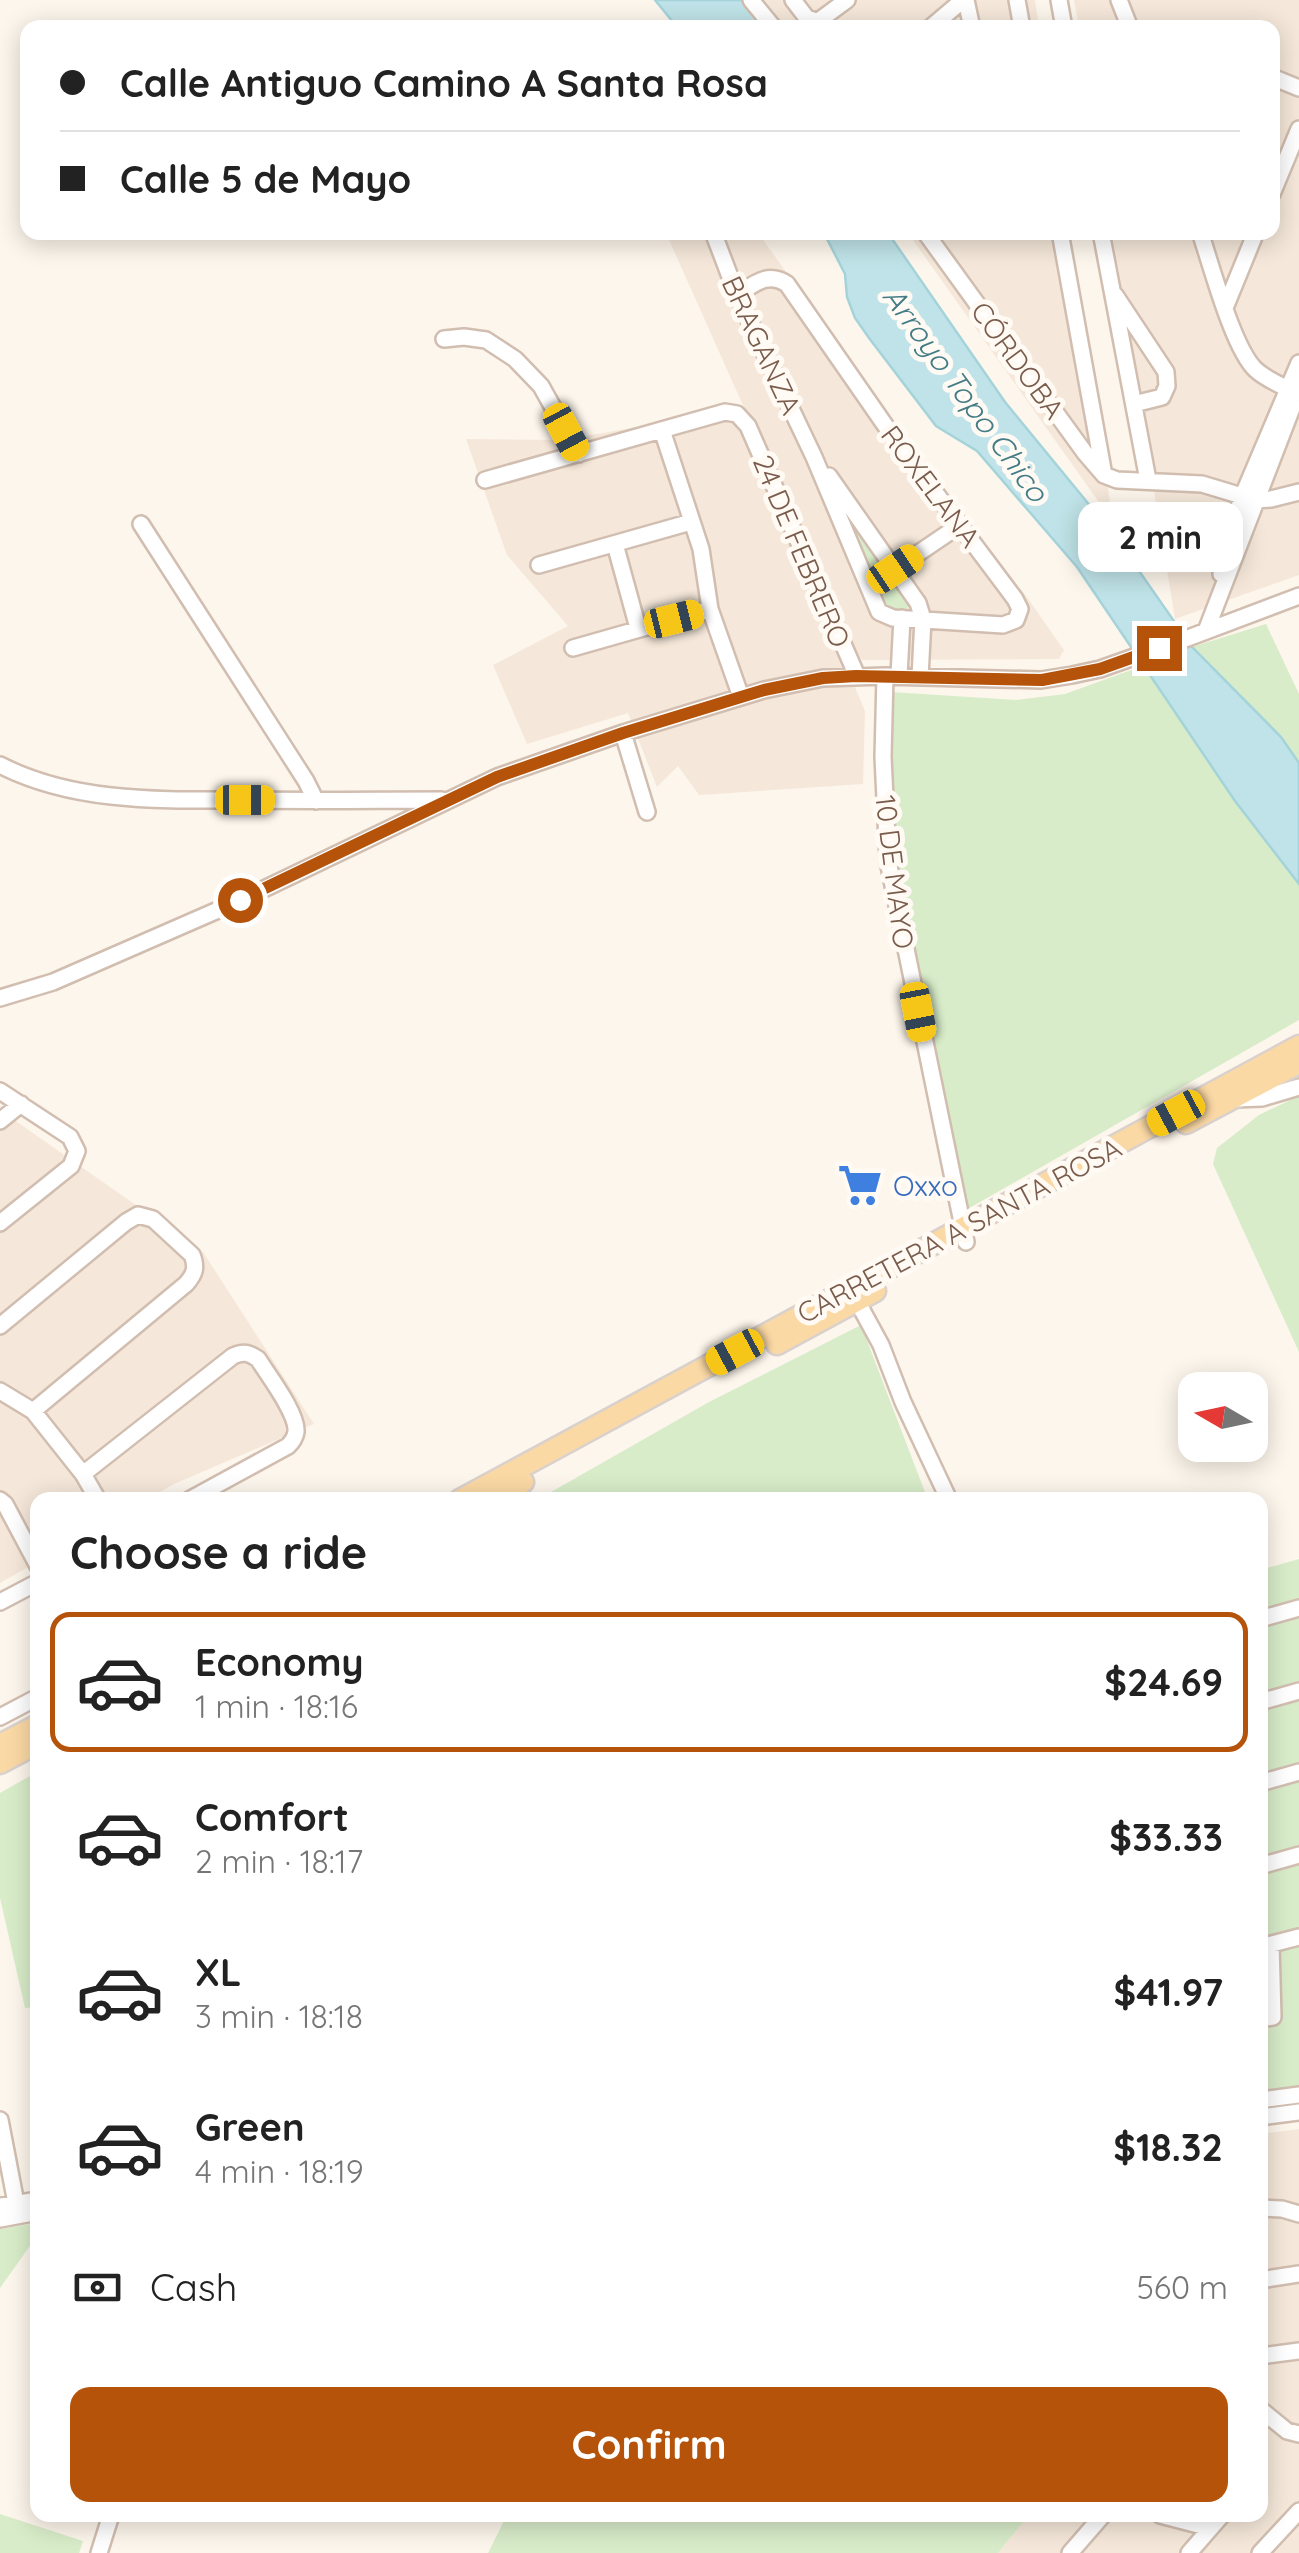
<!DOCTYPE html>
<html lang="en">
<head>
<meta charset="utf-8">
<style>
	body { margin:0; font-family:Quicksand,sans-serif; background:#f6f6f6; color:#222; height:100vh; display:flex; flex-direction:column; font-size:38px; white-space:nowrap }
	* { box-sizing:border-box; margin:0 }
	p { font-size:32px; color:#767676 }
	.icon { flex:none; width:55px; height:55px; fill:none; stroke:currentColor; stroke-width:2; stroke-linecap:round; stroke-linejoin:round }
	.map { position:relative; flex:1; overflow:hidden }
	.panel { position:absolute; left:30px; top:1492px; width:1238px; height:1030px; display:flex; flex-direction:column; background:#fff; border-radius:20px; box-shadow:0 5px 25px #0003 }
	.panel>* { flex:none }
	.top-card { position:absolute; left:20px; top:20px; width:1260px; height:220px; border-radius:20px; box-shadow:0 5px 25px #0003; display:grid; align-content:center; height:220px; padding:0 40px; background:#fff }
	.needle { width:65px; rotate:279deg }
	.buttons { position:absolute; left:1178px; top:1372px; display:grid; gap:20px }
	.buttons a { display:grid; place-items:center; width:90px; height:90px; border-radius:20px; background:#fff; box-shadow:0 5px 25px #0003; font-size:50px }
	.end { position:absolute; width:45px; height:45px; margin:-22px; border:12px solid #b45309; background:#fff; box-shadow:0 0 0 5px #fff }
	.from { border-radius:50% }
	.bubble { position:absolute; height:70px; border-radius:20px; background:#fff; box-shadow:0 5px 25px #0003; font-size:32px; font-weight:700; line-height:70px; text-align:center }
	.car { position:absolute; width:30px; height:60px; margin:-30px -15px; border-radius:12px; box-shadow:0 0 8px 2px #0007; background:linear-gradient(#f5c518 24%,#345 0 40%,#f5c518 0 76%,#345 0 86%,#f5c518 0) }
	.top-card b { display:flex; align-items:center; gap:35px; height:95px; font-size:38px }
	.top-card b+b { border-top:2px solid #e0e0e0 }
	.top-card i { width:25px; height:25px; background:#222 }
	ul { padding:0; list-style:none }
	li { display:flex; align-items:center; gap:30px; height:140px; margin:0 20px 15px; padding:0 20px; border:5px solid transparent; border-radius:20px }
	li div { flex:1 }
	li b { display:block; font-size:38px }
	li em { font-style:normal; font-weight:700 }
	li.selected { border-color:#b45309 }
	li>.icon { width:90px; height:90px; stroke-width:1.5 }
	h2 { padding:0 40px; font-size:45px; line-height:120px }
	.pay { display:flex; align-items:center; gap:25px; height:110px; padding:0 40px; font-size:38px }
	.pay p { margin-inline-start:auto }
	.cta { display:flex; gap:20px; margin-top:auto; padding:20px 40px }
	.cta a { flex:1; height:115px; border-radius:20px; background:#b45309; color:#fff; font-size:40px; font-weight:700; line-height:115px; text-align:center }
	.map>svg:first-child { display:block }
	.residential { fill:#f5e8da }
	.green { fill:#d8ecc9 }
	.water { fill:#bfe3e8; stroke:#a5d3da; stroke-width:2.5 }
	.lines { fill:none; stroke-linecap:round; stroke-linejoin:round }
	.minor-casing { stroke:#d1beb0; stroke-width:20 }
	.major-casing { stroke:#dad1cd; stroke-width:25 }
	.minor { stroke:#fff; stroke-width:15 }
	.major { stroke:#fbd9a5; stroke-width:20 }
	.route { stroke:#b45309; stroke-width:12 }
	.labels { text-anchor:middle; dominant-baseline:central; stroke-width:10; stroke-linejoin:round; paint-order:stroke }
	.street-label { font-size:28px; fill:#7a5c4d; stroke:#fffaf3 }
	.shop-label { font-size:28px; fill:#366cbe; stroke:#fffaf3; text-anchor:start }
	.water-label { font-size:30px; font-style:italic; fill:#437c86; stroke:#fffaf3 }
</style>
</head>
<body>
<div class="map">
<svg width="1299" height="2553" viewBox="0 0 1299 2553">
	<rect width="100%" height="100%" fill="#fdf6ec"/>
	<!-- residential -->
	<path class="residential" d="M 743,0 L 1035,0 L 1039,27 L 762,27 Z
		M 1074,0 L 1299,0 L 1299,575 L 1175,619 L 1112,233 L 1272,232 L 1272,28 L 1079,27 Z
		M 666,233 L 758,233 L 939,483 L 1029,600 L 1064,650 L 1059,659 L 863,660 L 854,654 Z
		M 908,233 L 1070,233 L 1113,522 Z
		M 738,409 L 865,711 L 863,784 L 699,795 L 678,766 L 657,787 L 628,713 L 527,744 L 493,665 L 568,626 L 507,555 L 466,439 L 563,440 Z
		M 0,1110 L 203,1252 L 314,1424 L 174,1484 L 146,1500 L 38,1500 L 37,1562 L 0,1583 Z
		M 1299,2129 L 1299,2553 L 998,2553 L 1029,2515 L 1260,2515 L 1260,2134 Z"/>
	<!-- green -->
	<path class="green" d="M 844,513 L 909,605 L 905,611 L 886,611 Z
		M 1266,624 L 1299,694 L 1299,763 L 1281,737 L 1192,647 Z
		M 1145,665 L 1299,884 L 1299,1020 L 966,1210 L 890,850 L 891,692 L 1016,700 L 1065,694 Z
		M 1299,1096 L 1299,1352 L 1213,1164 L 1217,1148 L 1259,1115 Z
		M 861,1325 L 928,1500 L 537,1500 L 709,1402 Z
		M 1299,1559 L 1299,2088 L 1260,2093 L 1260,1570 Z
		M 37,1772 L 37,2007 L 25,2008 L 0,1898 L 0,1793 Z
		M 37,2223 L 37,2236 L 0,2288 L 0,2229 Z
		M 0,2514 L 83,2541 L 79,2553 L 0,2553 Z
		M 507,2515 L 1029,2515 L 998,2553 L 488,2553 Z"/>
	<!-- water -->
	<path class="water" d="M 655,0 L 751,0 L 774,27 L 677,27 Z
		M 824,233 L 888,233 L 1005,402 L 1114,535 L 1192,647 L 1281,737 L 1299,763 L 1299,884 L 1235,801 L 1077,567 L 977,451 L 936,426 L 869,338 L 855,318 L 847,297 L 845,274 Z"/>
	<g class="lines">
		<!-- minor casing -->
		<g class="minor-casing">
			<path id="minor" d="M 751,0 L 774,28
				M 793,0 L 806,17 L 817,22 L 847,0
				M 966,0 L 972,28
				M 1017,0 L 1022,28
				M 1059,0 L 1064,28
				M 1119,0 L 1130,28
				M 930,28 L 963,0
				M 1272,77 L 1299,88
				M 1272,194 L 1299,129
				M 713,232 L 737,295 L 814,457 L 879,612 L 893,618 L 1003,625 L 1016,620 L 1020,609 L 1015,599 L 887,428 L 787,284 C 768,271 754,284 737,295
				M 925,232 L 1085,453 L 1104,475 L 1117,480 L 1202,484 L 1255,500 L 1271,499 L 1299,492
				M 1060,232 L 1104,475
				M 1101,232 L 1148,480
				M 1200,232 C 1211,264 1233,349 1256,370 C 1267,380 1283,386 1296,393
				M 1115,295 L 1166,372 L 1167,386 L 1162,397 L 1134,404
				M 1225,308 L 1256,232
				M 444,339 L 464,337 L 486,340 L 515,359 L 541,386 L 579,454
				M 662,430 L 701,549 L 710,609 L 741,697
				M 829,476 L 918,603 L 923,619 L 920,677
				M 485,480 L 725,412 L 737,414 L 748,426 L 857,676
				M 141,524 L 306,781 L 316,801
				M 615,544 L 638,628
				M 539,565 L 691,522
				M 895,569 L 960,525
				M 1221,574 L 1222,556 L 1243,495 L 1299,363
				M 1206,631 L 1299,390
				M 573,648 L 710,609
				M 885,676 L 883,757 L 888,861 L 966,1242
				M 899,676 L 902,618
				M 623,733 L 647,812
				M 0,765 C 76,804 166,800 249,800 C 313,801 378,800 442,800
				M 0,998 L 53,982 L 241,900 L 497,777 L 623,733 L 764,690 L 823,678 L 885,676 L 1041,680 L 1072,675 L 1100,669 L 1188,638 L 1299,596
				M 0,1091 L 70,1137 L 77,1151 L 71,1166 L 0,1223
				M 1235,1099 L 1262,1098 L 1299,1087
				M 0,1121 L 21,1104
				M 857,1301 L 881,1345 L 903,1402 L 949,1500
				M 0,1326 L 126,1222 L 138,1215 L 153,1219 L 192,1255 C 197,1267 195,1274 186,1284 L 33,1411
				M 0,1391 L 33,1411 L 83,1474 L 98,1500
				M 83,1474 L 233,1356 C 244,1351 249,1353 258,1359 C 268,1375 298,1414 296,1432 C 295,1438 292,1442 288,1446 L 189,1500
				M 0,1500 L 5,1504 L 38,1566
				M 0,1602 L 38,1582
				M 1260,1619 L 1299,1608
				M 1260,1702 L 1299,1691
				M 0,1717 L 38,1697
				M 1260,1783 L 1299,1772
				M 1260,1866 L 1299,1855
				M 1260,1947 L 1299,1937
				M 1260,2019 L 1273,2017 L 1271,1945
				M 1260,2100 L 1299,2095
				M 1260,2117 L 1299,2112
				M 0,2120 L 16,2203
				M 0,2206 L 38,2200
				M 1260,2208 L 1282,2209 L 1299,2214
				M 0,2219 L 38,2212
				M 1260,2280 L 1299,2274
				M 1260,2356 L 1299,2351
				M 1260,2409 L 1287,2431 L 1299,2434
				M 1160,2515 L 1210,2528
				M 99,2553 L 111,2515
				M 1070,2553 L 1103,2515
				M 1189,2553 L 1222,2515
				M 1260,2553 L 1299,2511"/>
		</g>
		<!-- major casing -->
		<g class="major-casing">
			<path id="major" d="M 1186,1123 L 1299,1063
				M 777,1344 L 875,1291
				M 460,1500 L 1299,1046
				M 490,1500 L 523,1482
				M 0,1745 L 38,1725
				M 0,1763 L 38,1743"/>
		</g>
		<!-- minor -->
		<use href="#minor" class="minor"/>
		<!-- major -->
		<use href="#major" class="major"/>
	</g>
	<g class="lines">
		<!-- route -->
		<path class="route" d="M 240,900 L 497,777 L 623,733 L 764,690 L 823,678 L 856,676 L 1042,680 L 1100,669 L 1159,648"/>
	</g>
	<!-- icons -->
	<defs>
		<g id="supermarket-bare" transform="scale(3.45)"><path d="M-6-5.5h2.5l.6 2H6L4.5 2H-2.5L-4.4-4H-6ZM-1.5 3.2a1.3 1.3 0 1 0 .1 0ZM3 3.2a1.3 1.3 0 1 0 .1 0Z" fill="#3f7fe0" stroke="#fffaf3" stroke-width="2.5" paint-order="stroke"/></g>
	</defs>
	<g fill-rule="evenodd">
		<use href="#supermarket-bare" x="860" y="1185"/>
	</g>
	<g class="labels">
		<!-- street labels -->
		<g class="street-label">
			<text transform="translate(762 345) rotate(65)">BRAGANZA</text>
			<text transform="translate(1018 360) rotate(54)">CÓRDOBA</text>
			<text transform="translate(931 486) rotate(53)">ROXELANA</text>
			<text transform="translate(802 551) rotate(67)">24 DE FEBRERO</text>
			<text transform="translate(895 872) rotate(83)">10 DE MAYO</text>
			<text transform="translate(959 1230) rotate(-28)">CARRETERA A SANTA ROSA</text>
		</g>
		<!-- shop labels -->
		<g class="shop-label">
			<text x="893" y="1185">Oxxo</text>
		</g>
		<!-- water labels -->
		<g class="water-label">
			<text transform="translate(966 394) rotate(54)">Arroyo Topo Chico</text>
		</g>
	</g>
</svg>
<div class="buttons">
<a><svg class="needle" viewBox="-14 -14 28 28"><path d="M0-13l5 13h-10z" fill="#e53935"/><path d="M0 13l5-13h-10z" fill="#767676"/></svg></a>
</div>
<i class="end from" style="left:240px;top:900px"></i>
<i class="end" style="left:1159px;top:648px"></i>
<div class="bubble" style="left:1078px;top:502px;width:165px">2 min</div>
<i class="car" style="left:566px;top:432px;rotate:152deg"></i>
<i class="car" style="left:895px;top:569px;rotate:56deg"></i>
<i class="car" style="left:674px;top:619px;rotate:76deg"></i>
<i class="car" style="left:245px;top:800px;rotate:90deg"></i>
<i class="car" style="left:918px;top:1012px;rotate:169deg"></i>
<i class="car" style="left:1176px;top:1113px;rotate:242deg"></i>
<i class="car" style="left:735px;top:1352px;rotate:242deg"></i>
<div class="top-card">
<b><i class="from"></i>Calle Antiguo Camino A Santa Rosa</b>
<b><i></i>Calle 5 de Mayo</b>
</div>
<section class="panel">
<h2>Choose a ride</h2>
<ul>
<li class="selected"><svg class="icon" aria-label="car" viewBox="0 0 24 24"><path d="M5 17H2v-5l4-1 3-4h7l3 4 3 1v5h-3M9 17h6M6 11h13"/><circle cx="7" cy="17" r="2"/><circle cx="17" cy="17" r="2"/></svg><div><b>Economy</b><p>1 min · 18:16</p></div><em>$24.69</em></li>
<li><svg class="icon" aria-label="car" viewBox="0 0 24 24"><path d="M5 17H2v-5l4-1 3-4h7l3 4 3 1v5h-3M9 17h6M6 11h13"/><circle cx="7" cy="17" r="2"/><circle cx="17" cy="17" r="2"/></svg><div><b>Comfort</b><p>2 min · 18:17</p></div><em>$33.33</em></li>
<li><svg class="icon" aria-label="car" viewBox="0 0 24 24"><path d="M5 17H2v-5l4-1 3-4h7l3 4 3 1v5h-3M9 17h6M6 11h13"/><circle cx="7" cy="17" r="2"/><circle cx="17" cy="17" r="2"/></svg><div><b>XL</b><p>3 min · 18:18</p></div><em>$41.97</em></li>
<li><svg class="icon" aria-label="car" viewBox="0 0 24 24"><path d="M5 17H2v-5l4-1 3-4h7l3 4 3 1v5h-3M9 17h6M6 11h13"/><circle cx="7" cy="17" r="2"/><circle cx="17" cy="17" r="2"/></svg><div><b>Green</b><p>4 min · 18:19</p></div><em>$18.32</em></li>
</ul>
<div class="pay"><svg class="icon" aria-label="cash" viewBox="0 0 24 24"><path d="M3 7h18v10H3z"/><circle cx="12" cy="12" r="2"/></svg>Cash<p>560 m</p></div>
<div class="cta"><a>Confirm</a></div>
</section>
</div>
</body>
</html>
